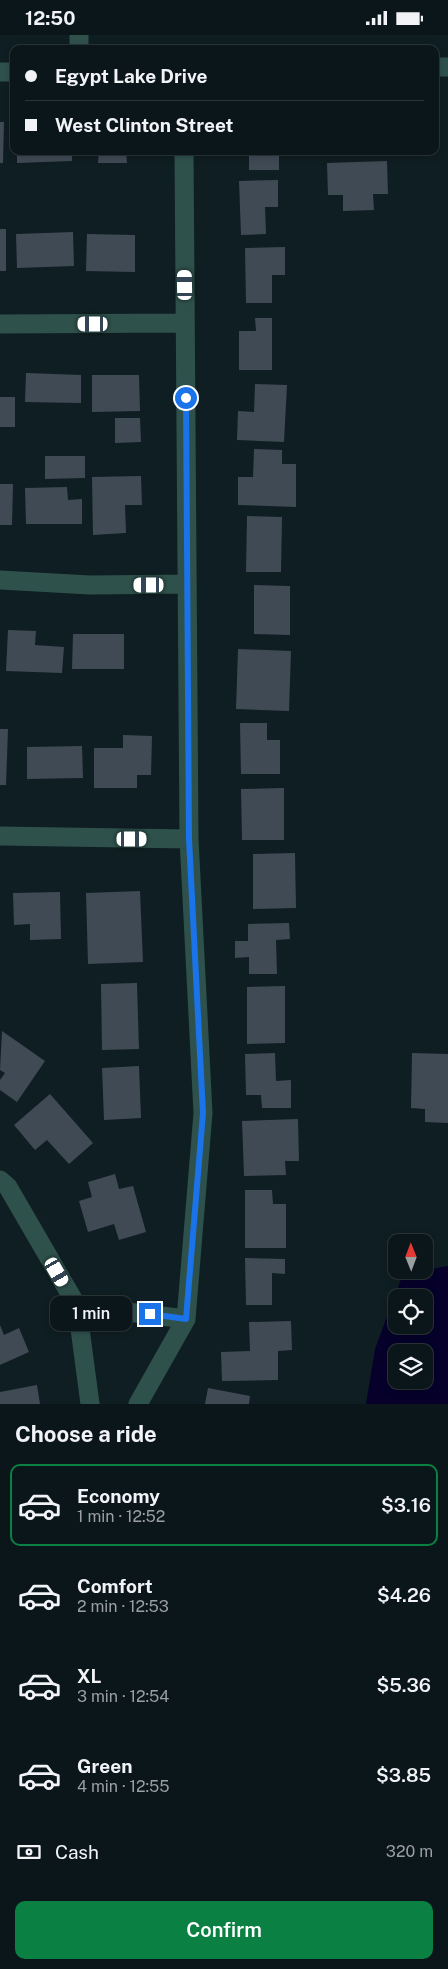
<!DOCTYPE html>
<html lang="en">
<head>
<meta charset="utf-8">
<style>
	body { margin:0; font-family:"Public Sans",sans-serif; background:#192327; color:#f1f3f6; height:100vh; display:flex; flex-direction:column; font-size:19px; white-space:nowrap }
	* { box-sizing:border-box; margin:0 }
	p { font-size:16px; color:#9a9fa2 }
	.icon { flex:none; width:28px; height:28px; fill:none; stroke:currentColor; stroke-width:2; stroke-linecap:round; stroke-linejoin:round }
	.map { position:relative; height:1369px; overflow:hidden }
	.panel { display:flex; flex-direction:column; background:#0b161a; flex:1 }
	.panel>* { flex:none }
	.top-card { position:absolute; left:10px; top:10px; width:429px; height:110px; border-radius:10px; box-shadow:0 2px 8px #0003,0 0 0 1px #2b3539; display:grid; align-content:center; height:110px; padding:0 15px; background:#0b161a }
	.needle { width:32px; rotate:359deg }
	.fabs { position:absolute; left:388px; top:1199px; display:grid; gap:10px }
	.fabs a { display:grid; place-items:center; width:45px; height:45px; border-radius:10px; background:#0b161a; box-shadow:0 2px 8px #0003,0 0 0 1px #2b3539; font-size:25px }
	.end { position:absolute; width:22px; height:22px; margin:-11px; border:6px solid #1a73e8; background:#fff; box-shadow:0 0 0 2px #fff }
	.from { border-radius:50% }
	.bubble { position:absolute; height:35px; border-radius:10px; background:#0b161a; box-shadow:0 2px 8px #0003,0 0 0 1px #2b3539; font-size:16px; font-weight:600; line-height:35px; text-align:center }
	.car { position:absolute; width:15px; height:30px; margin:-15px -8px; border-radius:6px; box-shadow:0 0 4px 1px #0007; background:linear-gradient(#fff 24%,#345 0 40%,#fff 0 76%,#345 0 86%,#fff 0) }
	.top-card b { display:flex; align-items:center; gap:18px; height:48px; font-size:19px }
	.top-card b+b { border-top:1px solid #2b3539 }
	.top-card i { width:12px; height:12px; background:#f1f3f6 }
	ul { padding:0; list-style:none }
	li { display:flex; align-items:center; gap:15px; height:82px; margin:0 10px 8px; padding:0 5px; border:2px solid transparent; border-radius:10px }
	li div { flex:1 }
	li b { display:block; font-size:19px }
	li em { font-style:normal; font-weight:600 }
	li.active { border-color:#0b8043 }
	li>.icon { width:45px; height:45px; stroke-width:1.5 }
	h2 { padding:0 15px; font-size:22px; line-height:60px }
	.pay { display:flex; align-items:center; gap:12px; height:55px; padding:0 15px; font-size:19px }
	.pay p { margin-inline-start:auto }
	.action { display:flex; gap:10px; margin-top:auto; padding:10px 15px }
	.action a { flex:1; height:58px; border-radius:10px; background:#0b8043; color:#fff; font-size:20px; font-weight:600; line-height:58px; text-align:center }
	.status { display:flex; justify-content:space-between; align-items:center; height:35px; padding:0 25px; background:#0b161a; direction:ltr }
	.status svg { height:14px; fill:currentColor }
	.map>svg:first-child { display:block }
	.water { fill:#06002a; fill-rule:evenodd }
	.building { fill:#404a55 }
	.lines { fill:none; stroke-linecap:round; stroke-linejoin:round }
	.street { stroke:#2f514c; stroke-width:19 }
	.route { stroke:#1a73e8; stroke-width:6 }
</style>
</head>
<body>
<div class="status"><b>12:50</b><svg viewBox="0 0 49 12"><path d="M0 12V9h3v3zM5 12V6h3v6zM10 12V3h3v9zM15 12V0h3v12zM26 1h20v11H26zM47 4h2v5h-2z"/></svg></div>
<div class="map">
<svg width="448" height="1369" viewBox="0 0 448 1369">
	<rect width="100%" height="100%" fill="#0f1e22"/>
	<!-- water -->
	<path class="water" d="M 448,1231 L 448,1369 L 366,1369 L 375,1314 L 403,1239 ZM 396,1262 L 424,1262 L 424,1290 L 396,1290 ZM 396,1318 L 424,1318 L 424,1345 L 396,1345 Z"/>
	<!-- building -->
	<path class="building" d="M 0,87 L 4,87 L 3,128 L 0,128 Z
		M 17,116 L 72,116 L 72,126 L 17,128 Z
		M 99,116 L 126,116 L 127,128 L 98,128 Z
		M 249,116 L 294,116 L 294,121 L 279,121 L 279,135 L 249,135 Z
		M 387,126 L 388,159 L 373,159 L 374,175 L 343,176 L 343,160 L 328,160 L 327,128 Z
		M 278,145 L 278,172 L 265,172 L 266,199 L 241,200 L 239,146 Z
		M 0,194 L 6,194 L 6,236 L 0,236 Z
		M 73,197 L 74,231 L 17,233 L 16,199 Z
		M 87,199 L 135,200 L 135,237 L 86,236 Z
		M 285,212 L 285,240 L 272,240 L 272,268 L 246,268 L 245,213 Z
		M 255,283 L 272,283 L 272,335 L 239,335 L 239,296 L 256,296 Z
		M 26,338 L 81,340 L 81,368 L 25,367 Z
		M 92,340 L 139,340 L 140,376 L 92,377 Z
		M 255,349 L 287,350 L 284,407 L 237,405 L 238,376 L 254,377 Z
		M 0,362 L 15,362 L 15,392 L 0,392 Z
		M 115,383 L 140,383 L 141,407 L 115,408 Z
		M 254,414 L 282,415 L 282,429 L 296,429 L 296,472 L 238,470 L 238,442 L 253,442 Z
		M 45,421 L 85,421 L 85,443 L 45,444 Z
		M 141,441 L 142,470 L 125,470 L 126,498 L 93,500 L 92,442 Z
		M 0,449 L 13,449 L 12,490 L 0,490 Z
		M 67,452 L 68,465 L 82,464 L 82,489 L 26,489 L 25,453 Z
		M 247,481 L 282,482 L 281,537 L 246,537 Z
		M 254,550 L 290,551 L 290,600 L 254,599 Z
		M 8,595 L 36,596 L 35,610 L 64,612 L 62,638 L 6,636 Z
		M 73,599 L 124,599 L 124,634 L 72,634 Z
		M 238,614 L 291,616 L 289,676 L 236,674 Z
		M 240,688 L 267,688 L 267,705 L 280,705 L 280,739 L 241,739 Z
		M 0,694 L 8,694 L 6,750 L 0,750 Z
		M 123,700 L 152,701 L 151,740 L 137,740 L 137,753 L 94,753 L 94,713 L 123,713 Z
		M 82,711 L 83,743 L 27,744 L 27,712 Z
		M 284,753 L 284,805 L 242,805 L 241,754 Z
		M 295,818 L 296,873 L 253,874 L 253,819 Z
		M 140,856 L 143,927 L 88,929 L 86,858 Z
		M 60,857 L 61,904 L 30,905 L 30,889 L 14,890 L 13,858 Z
		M 289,888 L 290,904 L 276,905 L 277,939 L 249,939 L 249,922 L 235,923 L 235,906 L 248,906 L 248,889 Z
		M 137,948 L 139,1014 L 102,1015 L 101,949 Z
		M 285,951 L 285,1008 L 247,1009 L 247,952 Z
		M 2,996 L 45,1026 L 17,1067 L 0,1055 L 0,1045 L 5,1038 L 0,1035 Z
		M 275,1018 L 276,1046 L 291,1045 L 291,1073 L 262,1073 L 261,1060 L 246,1060 L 245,1019 Z
		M 412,1018 L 448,1019 L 448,1088 L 425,1087 L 425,1074 L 411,1073 Z
		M 139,1031 L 141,1083 L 104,1085 L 102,1033 Z
		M 50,1059 L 93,1108 L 69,1129 L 47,1105 L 35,1115 L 14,1090 Z
		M 298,1084 L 299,1126 L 285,1126 L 286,1140 L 244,1141 L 242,1086 Z
		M 115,1139 L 119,1154 L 133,1151 L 146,1197 L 119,1205 L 114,1189 L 88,1197 L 79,1166 L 92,1162 L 88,1147 Z
		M 245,1155 L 272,1155 L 273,1169 L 286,1169 L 286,1213 L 245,1213 Z
		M 245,1223 L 285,1224 L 285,1239 L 272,1238 L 272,1270 L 246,1270 Z
		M 291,1286 L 292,1315 L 278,1316 L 278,1345 L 222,1346 L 221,1317 L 250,1316 L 249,1287 Z
		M 0,1290 L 4,1300 L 19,1293 L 29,1317 L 0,1330 Z
		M 37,1350 L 40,1369 L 0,1369 L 0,1357 Z
		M 208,1353 L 250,1361 L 249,1369 L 205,1369 Z"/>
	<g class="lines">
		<!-- street -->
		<path class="street" d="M 79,0 L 79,14
			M 435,32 L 448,32
			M 0,37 L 14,37
			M 0,289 L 185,288
			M 0,545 L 90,550 L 187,549
			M 0,801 L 189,804
			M 0,1145 L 8,1152 L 77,1271 L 186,1284
			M 77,1271 L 90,1369
			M 138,1369 L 186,1284 L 203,1078 L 189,804 L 184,116"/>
	</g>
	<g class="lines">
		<!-- route -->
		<path class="route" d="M 150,1279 L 186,1284 L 203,1078 L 189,804 L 186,363"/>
	</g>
</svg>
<div class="fabs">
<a><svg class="needle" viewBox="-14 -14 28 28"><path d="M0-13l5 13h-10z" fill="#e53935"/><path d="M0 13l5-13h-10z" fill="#9a9fa2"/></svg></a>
<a><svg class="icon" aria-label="locate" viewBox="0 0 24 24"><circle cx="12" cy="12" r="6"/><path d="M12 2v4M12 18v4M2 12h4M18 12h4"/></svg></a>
<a><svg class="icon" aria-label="layers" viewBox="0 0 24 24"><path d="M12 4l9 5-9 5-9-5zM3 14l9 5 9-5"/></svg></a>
</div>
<i class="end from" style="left:186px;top:363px"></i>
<i class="end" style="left:150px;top:1279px"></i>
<div class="bubble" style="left:50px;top:1261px;width:82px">1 min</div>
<i class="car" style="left:185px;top:250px;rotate:359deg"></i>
<i class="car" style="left:93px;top:289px;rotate:270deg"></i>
<i class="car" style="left:149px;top:550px;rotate:270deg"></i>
<i class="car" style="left:132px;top:804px;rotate:90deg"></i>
<i class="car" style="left:57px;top:1237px;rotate:150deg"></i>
<div class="top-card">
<b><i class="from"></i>Egypt Lake Drive</b>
<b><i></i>West Clinton Street</b>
</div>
</div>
<section class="panel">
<h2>Choose a ride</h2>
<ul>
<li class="active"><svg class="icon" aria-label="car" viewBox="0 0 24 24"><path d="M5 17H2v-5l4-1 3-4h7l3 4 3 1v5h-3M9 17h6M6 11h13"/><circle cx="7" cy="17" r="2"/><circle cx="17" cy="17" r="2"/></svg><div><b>Economy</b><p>1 min · 12:52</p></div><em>$3.16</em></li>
<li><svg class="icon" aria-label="car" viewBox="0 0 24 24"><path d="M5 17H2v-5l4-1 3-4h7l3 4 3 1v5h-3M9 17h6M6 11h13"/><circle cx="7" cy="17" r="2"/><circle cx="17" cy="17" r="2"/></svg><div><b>Comfort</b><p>2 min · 12:53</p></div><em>$4.26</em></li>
<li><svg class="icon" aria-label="car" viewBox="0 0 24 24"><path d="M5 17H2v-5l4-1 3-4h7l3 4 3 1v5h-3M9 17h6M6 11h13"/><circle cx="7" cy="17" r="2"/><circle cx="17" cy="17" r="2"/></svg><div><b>XL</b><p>3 min · 12:54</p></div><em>$5.36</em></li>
<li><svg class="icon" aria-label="car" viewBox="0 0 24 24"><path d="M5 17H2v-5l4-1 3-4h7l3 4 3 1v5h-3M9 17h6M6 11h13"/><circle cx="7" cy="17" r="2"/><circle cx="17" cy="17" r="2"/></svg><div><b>Green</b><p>4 min · 12:55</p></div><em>$3.85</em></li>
</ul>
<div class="pay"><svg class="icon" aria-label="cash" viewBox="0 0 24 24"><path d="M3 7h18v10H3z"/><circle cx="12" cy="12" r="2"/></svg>Cash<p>320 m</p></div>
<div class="action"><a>Confirm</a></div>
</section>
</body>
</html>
